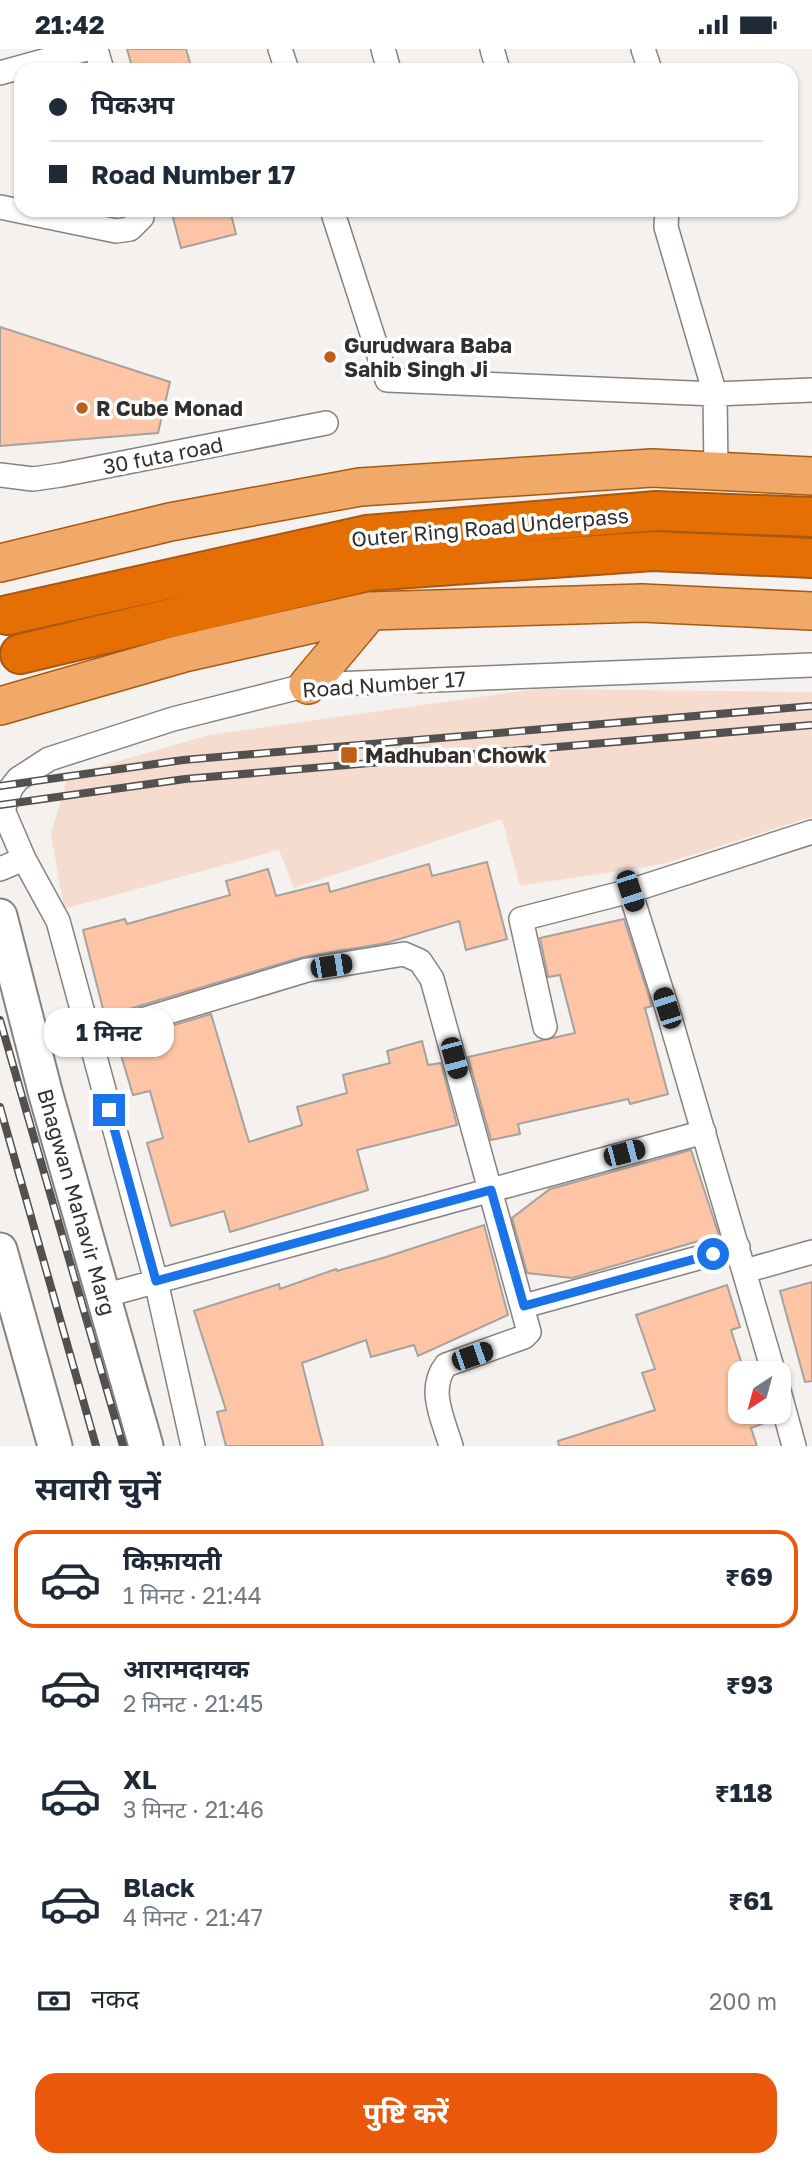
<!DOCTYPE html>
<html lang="hi">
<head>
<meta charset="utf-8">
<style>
	body { margin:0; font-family:"Golos Text","Noto Sans Devanagari",sans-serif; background:#f2f2f3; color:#1f2937; height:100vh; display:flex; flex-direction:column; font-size:26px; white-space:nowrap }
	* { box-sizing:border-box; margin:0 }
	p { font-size:23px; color:#747a83 }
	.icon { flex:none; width:38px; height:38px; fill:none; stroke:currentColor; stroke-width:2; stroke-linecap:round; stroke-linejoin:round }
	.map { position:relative; height:1397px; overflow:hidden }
	.sheet { display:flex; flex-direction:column; background:#fff; flex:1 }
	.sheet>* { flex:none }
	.guide { position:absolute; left:14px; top:14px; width:784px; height:154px; border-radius:21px; box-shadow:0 2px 5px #0004; display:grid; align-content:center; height:154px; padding:0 35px; background:#fff }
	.needle { width:46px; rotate:216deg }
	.buttons { position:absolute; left:728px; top:1312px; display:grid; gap:14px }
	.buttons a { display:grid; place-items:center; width:63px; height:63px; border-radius:14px; background:#fff; box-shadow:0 2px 5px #0004; font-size:35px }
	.end { position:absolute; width:32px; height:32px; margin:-16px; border:9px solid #1a73e8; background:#fff; box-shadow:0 0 0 4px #fff }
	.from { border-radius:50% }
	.bubble { position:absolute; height:49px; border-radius:21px; background:#fff; box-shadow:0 2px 5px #0004; font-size:23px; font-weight:700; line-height:49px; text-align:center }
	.car { position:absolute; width:21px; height:42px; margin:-21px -10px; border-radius:9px; box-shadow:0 0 5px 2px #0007; background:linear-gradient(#222 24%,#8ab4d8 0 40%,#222 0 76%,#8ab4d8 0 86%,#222 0) }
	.guide b { display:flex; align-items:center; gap:24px; height:66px; font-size:26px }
	.guide b+b { border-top:2px solid #e0e1e3 }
	.guide i { width:18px; height:18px; background:#1f2937 }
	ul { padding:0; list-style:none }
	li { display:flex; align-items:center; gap:21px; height:98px; margin:0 14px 10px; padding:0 21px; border:4px solid transparent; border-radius:21px }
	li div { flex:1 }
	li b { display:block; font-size:26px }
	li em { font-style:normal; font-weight:700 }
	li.selected { border-color:#ea580c }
	li>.icon { width:63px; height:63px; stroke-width:1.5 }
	h2 { padding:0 35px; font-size:32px; line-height:84px }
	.pay { display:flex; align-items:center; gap:18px; height:77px; padding:0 35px; font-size:26px }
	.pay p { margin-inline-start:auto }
	.primary-button { display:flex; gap:14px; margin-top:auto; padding:14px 35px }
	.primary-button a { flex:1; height:80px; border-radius:21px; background:#ea580c; color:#fff; font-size:28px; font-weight:700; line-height:80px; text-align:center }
	.status { display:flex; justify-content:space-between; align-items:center; height:49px; padding:0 35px; background:#fff; direction:ltr }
	.status svg { height:19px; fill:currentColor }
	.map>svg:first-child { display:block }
	.green { fill:#f6dcce }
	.building { fill:#fdc5a5; stroke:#a5a2a0; stroke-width:2 }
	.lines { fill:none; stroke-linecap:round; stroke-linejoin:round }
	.street-casing { stroke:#868280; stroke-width:26 }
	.secondary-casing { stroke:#868280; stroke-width:37 }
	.primary-casing { stroke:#a75913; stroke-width:40 }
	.highway-casing { stroke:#a75913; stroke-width:42 }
	.street { stroke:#fff; stroke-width:23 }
	.secondary { stroke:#fff; stroke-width:33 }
	.primary { stroke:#f0a968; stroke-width:37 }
	.highway { stroke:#e66f04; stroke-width:38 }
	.rail-casing { stroke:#525150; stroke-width:8 }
	.rail { stroke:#fff; stroke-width:5; stroke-dasharray:16; stroke-linecap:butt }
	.route { stroke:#1a73e8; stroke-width:9 }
	.poi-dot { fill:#be5f18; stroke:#fff; stroke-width:2.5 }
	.labels { text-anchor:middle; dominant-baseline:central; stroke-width:7; stroke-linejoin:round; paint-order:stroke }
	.poi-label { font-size:21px; font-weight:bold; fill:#31302f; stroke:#fff; text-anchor:start }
	.street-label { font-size:21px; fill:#31302f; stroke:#fff }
</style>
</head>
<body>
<div class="status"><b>21:42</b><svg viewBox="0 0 49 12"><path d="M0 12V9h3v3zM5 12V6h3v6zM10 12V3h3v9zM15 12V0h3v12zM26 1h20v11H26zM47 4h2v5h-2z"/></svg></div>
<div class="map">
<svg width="812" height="1397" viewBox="0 0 812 1397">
	<rect width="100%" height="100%" fill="#f5f1ef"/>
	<!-- green -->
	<path class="green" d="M 537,640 L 812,643 L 812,768 L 663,815 L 520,837 L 502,770 L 294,839 L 279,801 L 64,860 L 51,785 L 67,730 L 91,720 L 209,686 Z"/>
	<!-- building -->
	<path class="building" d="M 127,0 L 186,0 L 192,21 L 133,21 Z
		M 171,161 L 230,161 L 236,185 L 181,199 Z
		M 0,278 L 170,333 L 158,384 L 0,397 Z
		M 487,813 L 507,890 L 466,901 L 459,872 L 386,894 L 303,908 L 109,966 L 108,963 L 104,964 L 83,881 L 125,870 L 127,875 L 230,846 L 226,832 L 268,820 L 276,847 L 328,834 L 330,843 L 429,815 L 432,827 Z
		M 624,870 L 652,957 L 645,959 L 668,1045 L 630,1055 L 628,1050 L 518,1075 L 520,1085 L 491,1091 L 468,1008 L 575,984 L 560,926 L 548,928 L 540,889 Z
		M 211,965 L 249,1093 L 302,1076 L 297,1058 L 347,1044 L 343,1026 L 390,1014 L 387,1002 L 422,992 L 428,1016 L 441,1014 L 457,1076 L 357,1101 L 368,1141 L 230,1183 L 224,1162 L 171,1177 L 147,1094 L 163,1089 L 150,1042 L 133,1046 L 117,993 Z
		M 691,1101 L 719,1186 L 572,1229 L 527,1224 L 512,1169 L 550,1140 Z
		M 484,1176 L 508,1266 L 418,1307 L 414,1296 L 371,1308 L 366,1291 L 302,1314 L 323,1397 L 226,1397 L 217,1363 L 226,1361 L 194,1262 L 279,1235 L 280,1240 L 336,1220 L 337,1222 L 386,1208 Z
		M 812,1233 L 812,1332 L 805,1333 L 780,1242 Z
		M 727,1236 L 740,1278 L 731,1281 L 745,1325 L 740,1325 L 740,1363 L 758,1363 L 762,1375 L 751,1379 L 757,1397 L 559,1397 L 558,1392 L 655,1361 L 642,1324 L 655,1320 L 636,1266 Z"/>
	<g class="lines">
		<!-- street casing -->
		<g class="street-casing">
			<path id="street" d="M 96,0 L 102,21
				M 280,0 L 287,21
				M 383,0 L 389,21
				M 492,0 L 498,21
				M 643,0 L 650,21
				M 0,24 L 87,0
				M 0,158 L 116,182 L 130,180 L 142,168 L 141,161
				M 332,161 L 387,331 L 715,345 L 812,341
				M 667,161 L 666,178 L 715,345 L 716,422
				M 0,426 L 33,430 L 61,426 L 326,374
				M 24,810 L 58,872 L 156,1232 L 193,1397
				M 0,820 L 24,810 L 3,761 L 11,739 L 18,730 L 49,710 L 173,670 L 308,636 L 812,616
				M 630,842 L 667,959 L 774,1325
				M 545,978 L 521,870 L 630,842 L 812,783
				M 89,987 L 307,921 L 404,905 L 420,912 L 432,930 L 529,1283 L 524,1288 L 446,1316 C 427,1340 443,1370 451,1397
				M 745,1222 L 812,1203
				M 103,1247 L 704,1083
				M 524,1257 L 738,1198
				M 779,1342 L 794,1397"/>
		</g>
		<!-- secondary casing -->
		<g class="secondary-casing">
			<path id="secondary" d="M 0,867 L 46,1046 L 146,1397
				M 0,1201 L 55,1397"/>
		</g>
		<!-- primary casing -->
		<g class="primary-casing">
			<path id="primary" d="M 0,514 L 170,473 L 360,438 L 652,419 L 812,427
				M 308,636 L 370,562
				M 0,657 L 184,604 L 370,562 L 642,554 L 812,562"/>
		</g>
		<!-- highway casing -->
		<g class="highway-casing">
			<path id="highway" d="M 8,566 L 367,486 L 656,462 L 812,468
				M 20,605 L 369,522 L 653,502 L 812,509"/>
		</g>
		<!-- street -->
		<use href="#street" class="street"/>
		<!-- secondary -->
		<use href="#secondary" class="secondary"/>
		<!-- primary -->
		<use href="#primary" class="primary"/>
		<!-- highway -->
		<use href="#highway" class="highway"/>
		<!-- rail casing -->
		<g class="rail-casing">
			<path id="rail" d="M 0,737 L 183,711 L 812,657
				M 0,756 L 185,730 L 812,676
				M 0,971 L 123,1397
				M 0,1058 L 96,1397"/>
		</g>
		<!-- rail -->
		<use href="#rail" class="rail"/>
	</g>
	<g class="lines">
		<!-- route -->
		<path class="route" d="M 109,1061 L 156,1232 L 491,1141 L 524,1257 L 713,1205"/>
	</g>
	<!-- markers -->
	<g class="poi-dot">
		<circle cx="330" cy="308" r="7"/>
		<circle cx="82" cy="359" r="7"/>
		<rect x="340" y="697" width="18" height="18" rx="3.5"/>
	</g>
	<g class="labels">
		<!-- poi labels -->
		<g class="poi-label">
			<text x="344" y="296">Gurudwara Baba<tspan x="344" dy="24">Sahib Singh Ji</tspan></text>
			<text x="96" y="359">R Cube Monad</text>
			<text x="365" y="706">Madhuban Chowk</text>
		</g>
		<!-- street labels -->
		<g class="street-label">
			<text transform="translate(163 406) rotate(-11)">30 futa road</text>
			<text transform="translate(490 478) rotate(-5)">Outer Ring Road Underpass</text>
			<text transform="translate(384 635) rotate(-4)">Road Number 17</text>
			<text transform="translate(77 1153) rotate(74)">Bhagwan Mahavir Marg</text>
		</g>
	</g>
</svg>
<div class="buttons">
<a><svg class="needle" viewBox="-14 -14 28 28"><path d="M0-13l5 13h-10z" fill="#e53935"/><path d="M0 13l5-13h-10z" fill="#747a83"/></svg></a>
</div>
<i class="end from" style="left:713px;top:1205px"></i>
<i class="end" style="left:109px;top:1061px"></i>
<div class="bubble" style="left:44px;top:959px;width:130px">1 मिनट</div>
<i class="car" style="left:630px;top:842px;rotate:162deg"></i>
<i class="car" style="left:331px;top:917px;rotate:81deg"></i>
<i class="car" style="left:667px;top:959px;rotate:342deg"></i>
<i class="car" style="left:454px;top:1009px;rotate:165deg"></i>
<i class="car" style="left:624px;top:1104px;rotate:75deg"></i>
<i class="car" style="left:472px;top:1307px;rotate:71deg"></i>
<div class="guide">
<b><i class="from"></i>पिकअप</b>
<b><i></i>Road Number 17</b>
</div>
</div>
<section class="sheet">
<h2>सवारी चुनें</h2>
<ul>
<li class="selected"><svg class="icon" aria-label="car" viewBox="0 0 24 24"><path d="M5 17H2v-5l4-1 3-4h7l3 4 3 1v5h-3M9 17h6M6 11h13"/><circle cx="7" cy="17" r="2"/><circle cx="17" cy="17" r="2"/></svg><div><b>किफ़ायती</b><p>1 मिनट · 21:44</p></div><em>₹69</em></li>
<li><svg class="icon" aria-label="car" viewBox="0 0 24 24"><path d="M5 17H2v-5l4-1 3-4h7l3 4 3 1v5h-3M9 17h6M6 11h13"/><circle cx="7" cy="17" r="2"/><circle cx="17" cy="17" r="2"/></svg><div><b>आरामदायक</b><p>2 मिनट · 21:45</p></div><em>₹93</em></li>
<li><svg class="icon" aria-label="car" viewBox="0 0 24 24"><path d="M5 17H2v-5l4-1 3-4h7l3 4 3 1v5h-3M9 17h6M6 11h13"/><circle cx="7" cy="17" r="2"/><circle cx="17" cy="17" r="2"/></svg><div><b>XL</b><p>3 मिनट · 21:46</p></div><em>₹118</em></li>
<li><svg class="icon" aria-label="car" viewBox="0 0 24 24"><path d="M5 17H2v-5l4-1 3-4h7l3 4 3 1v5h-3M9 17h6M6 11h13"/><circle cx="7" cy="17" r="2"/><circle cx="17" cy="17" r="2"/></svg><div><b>Black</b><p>4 मिनट · 21:47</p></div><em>₹61</em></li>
</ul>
<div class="pay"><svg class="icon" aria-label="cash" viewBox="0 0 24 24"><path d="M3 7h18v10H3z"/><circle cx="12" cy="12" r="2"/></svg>नकद<p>200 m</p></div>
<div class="primary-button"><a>पुष्टि करें</a></div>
</section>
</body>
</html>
